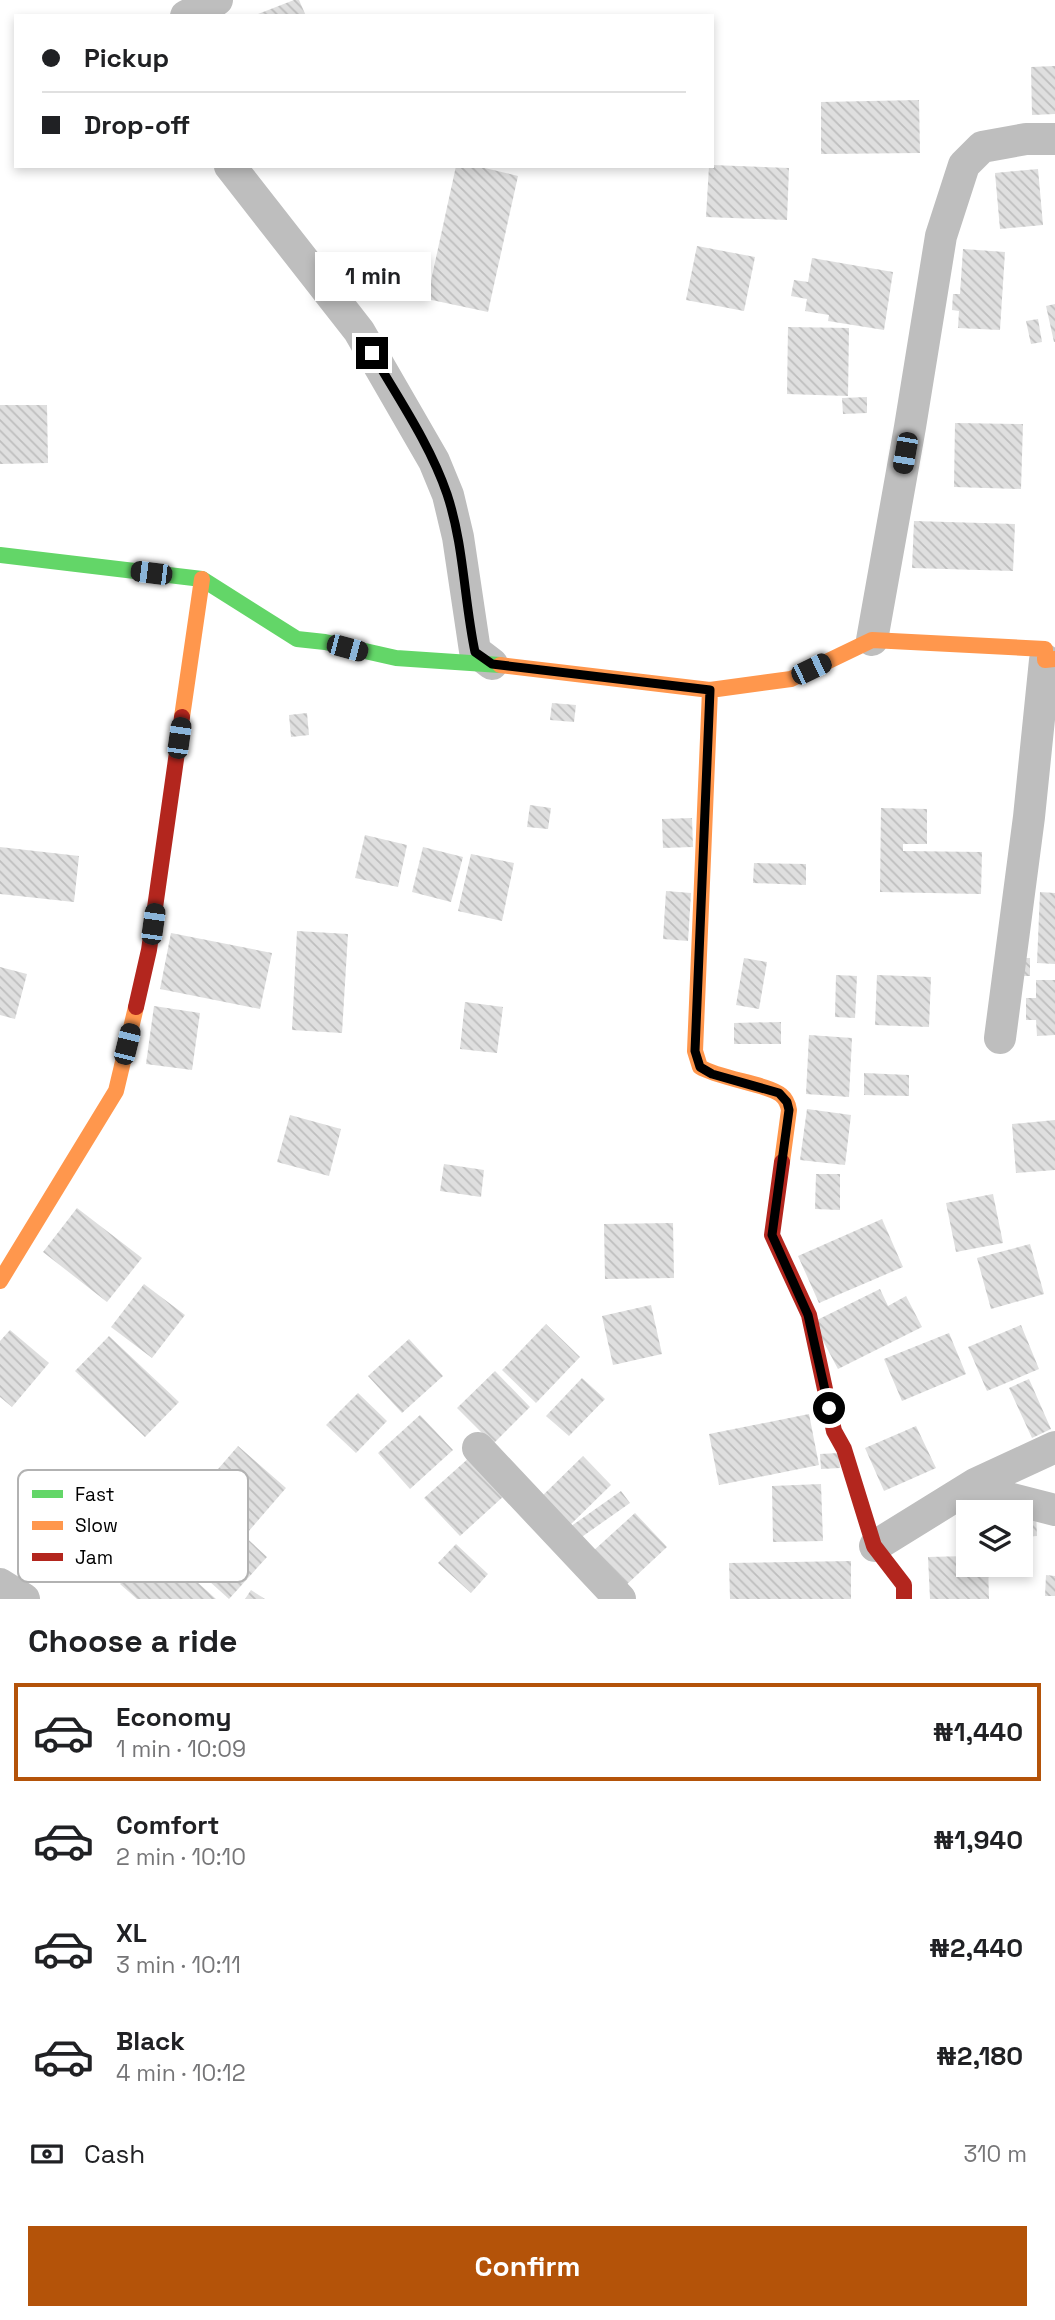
<!DOCTYPE html>
<html lang="en">
<head>
<meta charset="utf-8">
<style>
	body { margin:0; font-family:"Space Grotesk",sans-serif; background:#f6f6f6; color:#202124; height:100vh; display:flex; flex-direction:column; font-size:26px; white-space:nowrap }
	* { box-sizing:border-box; margin:0 }
	p { font-size:23px; color:#757577 }
	.icon { flex:none; width:38px; height:38px; fill:none; stroke:currentColor; stroke-width:2; stroke-linecap:round; stroke-linejoin:round }
	.map { position:relative; height:1599px; overflow:hidden }
	.details { display:flex; flex-direction:column; background:#fff; flex:1 }
	.details>* { flex:none }
	.banner { position:absolute; left:14px; top:14px; width:700px; height:154px; border-radius:0px; box-shadow:0 4px 10px #0003; display:grid; align-content:center; height:154px; padding:0 28px; background:#fff }
	.fabs { position:absolute; left:956px; top:1500px; display:grid; gap:14px }
	.fabs a { display:grid; place-items:center; width:77px; height:77px; border-radius:0px; background:#fff; box-shadow:0 4px 10px #0003; font-size:35px }
	.end { position:absolute; width:32px; height:32px; margin:-16px; border:9px solid #000; background:#fff; box-shadow:0 0 0 4px #fff }
	.from { border-radius:50% }
	.bubble { position:absolute; height:49px; border-radius:0px; background:#fff; box-shadow:0 4px 10px #0003; font-size:23px; font-weight:600; line-height:49px; text-align:center }
	.car { position:absolute; width:21px; height:42px; margin:-21px -10px; border-radius:9px; box-shadow:0 0 5px 2px #0007; background:linear-gradient(#222 24%,#8ab4d8 0 40%,#222 0 76%,#8ab4d8 0 86%,#222 0) }
	.banner b { display:flex; align-items:center; gap:24px; height:66px; font-size:26px }
	.banner b+b { border-top:2px solid #e0e0e0 }
	.banner i { width:18px; height:18px; background:#202124 }
	ul { padding:0; list-style:none }
	li { display:flex; align-items:center; gap:21px; height:98px; margin:0 14px 10px; padding:0 14px; border:4px solid transparent; border-radius:0px }
	li div { flex:1 }
	li b { display:block; font-size:26px }
	li em { font-style:normal; font-weight:600 }
	li.selected { border-color:#b45309 }
	li>.icon { width:63px; height:63px; stroke-width:1.5 }
	h2 { padding:0 28px; font-size:32px; line-height:84px }
	.pay { display:flex; align-items:center; gap:18px; height:77px; padding:0 28px; font-size:26px }
	.pay p { margin-inline-start:auto }
	.primary-button { display:flex; gap:14px; margin-top:auto; padding:14px 28px }
	.primary-button a { flex:1; height:80px; border-radius:0px; background:#b45309; color:#fff; font-size:28px; font-weight:600; line-height:80px; text-align:center }
	.map>svg:first-child { display:block }
	.building { fill:url(#building-back-hatch) }
	.lines { fill:none; stroke-linecap:round; stroke-linejoin:round }
	.street { stroke:#bebebe; stroke-width:32 }
	.fast { stroke:#63d668; stroke-width:16 }
	.slow { stroke:#ff974d; stroke-width:16 }
	.jam { stroke:#b3261e; stroke-width:16 }
	.route { stroke:#000; stroke-width:9 }
	.key { fill:#fff; stroke:#b2b2b2; stroke-width:2 }
	.key-label { font-size:19px; fill:#000 }
</style>
</head>
<body>
<div class="map">
<svg width="1055" height="1599" viewBox="0 0 1055 1599">
	<defs>
		<pattern id="building-back-hatch" width="6" height="6" patternUnits="userSpaceOnUse" patternTransform="scale(1.75)"><rect width="6" height="6" fill="#dfdfdf"/><path d="M-1 5l2 2M0 0l6 6M5-1l2 2" fill="none" stroke="#bebebe"/></pattern>
	</defs>
	<rect width="100%" height="100%" fill="#fff"/>
	<!-- building -->
	<path class="building" d="M 294,0 L 299,0 L 306,16 L 258,16 L 258,14 Z
		M 1055,66 L 1055,114 L 1032,115 L 1031,67 Z
		M 919,100 L 920,153 L 821,154 L 821,102 Z
		M 712,165 L 789,168 L 787,220 L 706,217 L 709,166 Z
		M 456,166 L 476,166 L 518,176 L 488,312 L 427,299 Z
		M 1038,169 L 1043,225 L 1000,229 L 995,173 Z
		M 697,246 L 755,257 L 744,311 L 686,300 Z
		M 963,249 L 1005,252 L 1000,330 L 958,328 L 959,311 L 952,310 L 953,294 L 960,294 Z
		M 812,258 L 893,272 L 884,330 L 828,321 L 829,315 L 805,311 L 807,299 L 791,296 L 794,280 L 808,282 Z
		M 1055,304 L 1055,342 L 1054,342 L 1046,306 Z
		M 1038,319 L 1042,342 L 1031,344 L 1026,321 Z
		M 788,327 L 849,328 L 848,396 L 787,394 Z
		M 867,397 L 867,413 L 843,414 L 842,398 Z
		M 0,405 L 47,405 L 48,463 L 0,464 Z
		M 955,423 L 1023,424 L 1021,489 L 954,487 Z
		M 914,521 L 1015,524 L 1013,571 L 912,568 Z
		M 552,703 L 576,705 L 574,722 L 550,720 Z
		M 307,713 L 309,735 L 291,737 L 289,715 Z
		M 530,805 L 551,808 L 548,829 L 527,827 Z
		M 881,808 L 927,809 L 927,844 L 903,844 L 903,851 L 982,852 L 981,894 L 880,892 Z
		M 692,818 L 693,847 L 663,848 L 662,819 Z
		M 365,835 L 407,845 L 398,887 L 355,878 Z
		M 0,847 L 79,856 L 74,902 L 0,894 Z
		M 423,847 L 463,857 L 451,902 L 412,892 Z
		M 471,854 L 514,863 L 502,921 L 458,911 Z
		M 754,863 L 806,864 L 806,885 L 753,883 Z
		M 666,891 L 691,893 L 688,941 L 663,939 Z
		M 1040,892 L 1055,893 L 1055,964 L 1037,963 Z
		M 297,931 L 348,934 L 342,1033 L 292,1030 Z
		M 171,933 L 272,953 L 260,1009 L 160,989 Z
		M 744,958 L 767,962 L 759,1009 L 736,1005 Z
		M 1017,958 L 1030,958 L 1030,976 L 1017,976 Z
		M 0,967 L 27,974 L 15,1019 L 0,1015 Z
		M 836,975 L 857,976 L 855,1018 L 835,1017 Z
		M 877,975 L 931,977 L 929,1027 L 875,1025 Z
		M 1036,980 L 1055,980 L 1055,1035 L 1037,1036 L 1036,1020 L 1026,1020 L 1026,998 L 1036,998 Z
		M 465,1002 L 503,1007 L 497,1053 L 460,1049 Z
		M 154,1006 L 200,1013 L 192,1070 L 146,1064 Z
		M 781,1022 L 781,1044 L 734,1044 L 734,1023 Z
		M 809,1035 L 852,1038 L 849,1097 L 806,1094 Z
		M 864,1073 L 909,1075 L 909,1096 L 864,1095 Z
		M 807,1109 L 851,1115 L 845,1165 L 800,1160 Z
		M 290,1115 L 341,1129 L 329,1176 L 277,1162 Z
		M 1055,1120 L 1055,1170 L 1016,1173 L 1012,1124 Z
		M 444,1164 L 484,1170 L 481,1197 L 440,1191 Z
		M 816,1174 L 840,1174 L 840,1210 L 815,1209 Z
		M 993,1194 L 1003,1243 L 956,1252 L 946,1203 Z
		M 77,1208 L 142,1258 L 107,1302 L 43,1252 Z
		M 882,1219 L 903,1267 L 819,1303 L 798,1256 Z
		M 673,1223 L 674,1278 L 605,1279 L 604,1224 Z
		M 1030,1244 L 1044,1294 L 991,1309 L 977,1258 Z
		M 144,1284 L 185,1315 L 152,1358 L 111,1327 Z
		M 880,1289 L 888,1306 L 906,1296 L 922,1327 L 838,1369 L 813,1322 Z
		M 651,1305 L 662,1354 L 613,1365 L 602,1316 Z
		M 546,1324 L 580,1357 L 536,1403 L 502,1370 Z
		M 1021,1325 L 1039,1369 L 987,1391 L 968,1347 Z
		M 10,1330 L 49,1363 L 12,1407 L 0,1397 L 0,1341 Z
		M 949,1333 L 966,1374 L 902,1401 L 884,1359 Z
		M 109,1336 L 179,1402 L 145,1437 L 75,1371 Z
		M 409,1339 L 443,1376 L 402,1413 L 368,1376 Z
		M 495,1371 L 530,1407 L 493,1444 L 457,1408 Z
		M 582,1378 L 605,1399 L 569,1436 L 546,1416 Z
		M 1029,1379 L 1051,1429 L 1032,1438 L 1009,1388 Z
		M 358,1393 L 387,1421 L 356,1453 L 326,1425 Z
		M 809,1414 L 819,1465 L 719,1485 L 709,1434 Z
		M 420,1415 L 453,1450 L 410,1489 L 378,1453 Z
		M 916,1426 L 936,1468 L 884,1491 L 865,1448 Z
		M 238,1446 L 286,1488 L 248,1532 L 199,1491 Z
		M 839,1453 L 840,1468 L 821,1469 L 820,1454 Z
		M 583,1456 L 611,1485 L 567,1528 L 539,1499 Z
		M 470,1457 L 505,1495 L 460,1536 L 424,1498 Z
		M 821,1484 L 823,1541 L 773,1542 L 772,1486 Z
		M 621,1491 L 630,1503 L 576,1541 L 567,1529 Z
		M 208,1502 L 267,1557 L 229,1599 L 169,1545 Z
		M 1036,1512 L 1037,1536 L 1020,1537 L 1020,1513 Z
		M 635,1513 L 667,1547 L 624,1587 L 592,1552 Z
		M 456,1544 L 488,1574 L 471,1593 L 438,1563 Z
		M 156,1545 L 216,1599 L 137,1599 L 120,1584 Z
		M 968,1556 L 968,1564 L 988,1564 L 989,1599 L 930,1599 L 928,1557 Z
		M 851,1561 L 851,1599 L 730,1599 L 729,1563 Z
		M 1046,1575 L 1055,1576 L 1055,1596 L 1045,1596 Z
		M 251,1590 L 265,1599 L 245,1599 Z"/>
	<g class="lines">
		<!-- street -->
		<path class="street" d="M 186,16 L 217,0
			M 230,166 L 359,331 L 434,461 L 448,495 L 458,537 L 475,651 L 492,664
			M 872,640 L 910,427 L 941,236 L 964,165 L 982,147 L 1026,139 L 1055,139
			M 1000,1038 L 1029,817 L 1045,660
			M 478,1448 L 620,1599
			M 969,1488 L 1055,1510
			M 875,1546 L 975,1484 L 1055,1447
			M 0,1584 L 24,1599"/>
		<!-- fast -->
		<path class="fast" d="M 0,555 L 202,579 L 297,639 L 325,642 L 396,658 L 500,665"/>
		<!-- slow -->
		<path class="slow" d="M 500,665 L 710,690 L 791,679 L 872,640 L 1045,649 L 1045,660 L 1055,659
			M 710,690 L 695,1051 L 700,1067 C 720,1079 768,1084 781,1095 C 786,1099 788,1104 789,1110 L 782,1162
			M 182,717 L 202,579
			M 0,1281 L 116,1091 L 136,1007"/>
		<!-- jam -->
		<path class="jam" d="M 136,1007 L 149,950 L 182,717
			M 782,1162 L 772,1235 L 809,1315 L 834,1431 L 844,1449 L 874,1546 L 904,1585 L 904,1599"/>
	</g>
	<g class="lines">
		<!-- route -->
		<path class="route" d="M 372,353 C 398,398 430,444 447,494 C 464,545 464,600 475,652 L 492,664 L 710,690 L 695,1051 L 700,1067 L 712,1074 L 779,1093 L 787,1102 L 789,1110 L 772,1235 L 808,1315 L 829,1408"/>
	</g>
	<!-- legend -->
	<rect x="18" y="1470" width="230" height="112" rx="10" class="key"/>
	<rect x="32" y="1490" width="31" height="8" fill="#63d668"/>
	<rect x="32" y="1521" width="31" height="9" fill="#ff974d"/>
	<rect x="32" y="1553" width="31" height="8" fill="#b3261e"/>
	<g class="key-label">
		<text x="75" y="1501">Fast</text>
		<text x="75" y="1532">Slow</text>
		<text x="75" y="1564">Jam</text>
	</g>
</svg>
<div class="fabs">
<a><svg class="icon" aria-label="layers" viewBox="0 0 24 24"><path d="M12 4l9 5-9 5-9-5zM3 14l9 5 9-5"/></svg></a>
</div>
<i class="end from" style="left:829px;top:1408px"></i>
<i class="end" style="left:372px;top:353px"></i>
<div class="bubble" style="left:315px;top:252px;width:116px">1 min</div>
<i class="car" style="left:905px;top:453px;rotate:190deg"></i>
<i class="car" style="left:151px;top:573px;rotate:277deg"></i>
<i class="car" style="left:347px;top:648px;rotate:105deg"></i>
<i class="car" style="left:811px;top:669px;rotate:64deg"></i>
<i class="car" style="left:179px;top:738px;rotate:8deg"></i>
<i class="car" style="left:153px;top:924px;rotate:8deg"></i>
<i class="car" style="left:127px;top:1044px;rotate:14deg"></i>
<div class="banner">
<b><i class="from"></i>Pickup</b>
<b><i></i>Drop-off</b>
</div>
</div>
<section class="details">
<h2>Choose a ride</h2>
<ul>
<li class="selected"><svg class="icon" aria-label="car" viewBox="0 0 24 24"><path d="M5 17H2v-5l4-1 3-4h7l3 4 3 1v5h-3M9 17h6M6 11h13"/><circle cx="7" cy="17" r="2"/><circle cx="17" cy="17" r="2"/></svg><div><b>Economy</b><p>1 min · 10:09</p></div><em>₦1,440</em></li>
<li><svg class="icon" aria-label="car" viewBox="0 0 24 24"><path d="M5 17H2v-5l4-1 3-4h7l3 4 3 1v5h-3M9 17h6M6 11h13"/><circle cx="7" cy="17" r="2"/><circle cx="17" cy="17" r="2"/></svg><div><b>Comfort</b><p>2 min · 10:10</p></div><em>₦1,940</em></li>
<li><svg class="icon" aria-label="car" viewBox="0 0 24 24"><path d="M5 17H2v-5l4-1 3-4h7l3 4 3 1v5h-3M9 17h6M6 11h13"/><circle cx="7" cy="17" r="2"/><circle cx="17" cy="17" r="2"/></svg><div><b>XL</b><p>3 min · 10:11</p></div><em>₦2,440</em></li>
<li><svg class="icon" aria-label="car" viewBox="0 0 24 24"><path d="M5 17H2v-5l4-1 3-4h7l3 4 3 1v5h-3M9 17h6M6 11h13"/><circle cx="7" cy="17" r="2"/><circle cx="17" cy="17" r="2"/></svg><div><b>Black</b><p>4 min · 10:12</p></div><em>₦2,180</em></li>
</ul>
<div class="pay"><svg class="icon" aria-label="cash" viewBox="0 0 24 24"><path d="M3 7h18v10H3z"/><circle cx="12" cy="12" r="2"/></svg>Cash<p>310 m</p></div>
<div class="primary-button"><a>Confirm</a></div>
</section>
</body>
</html>
